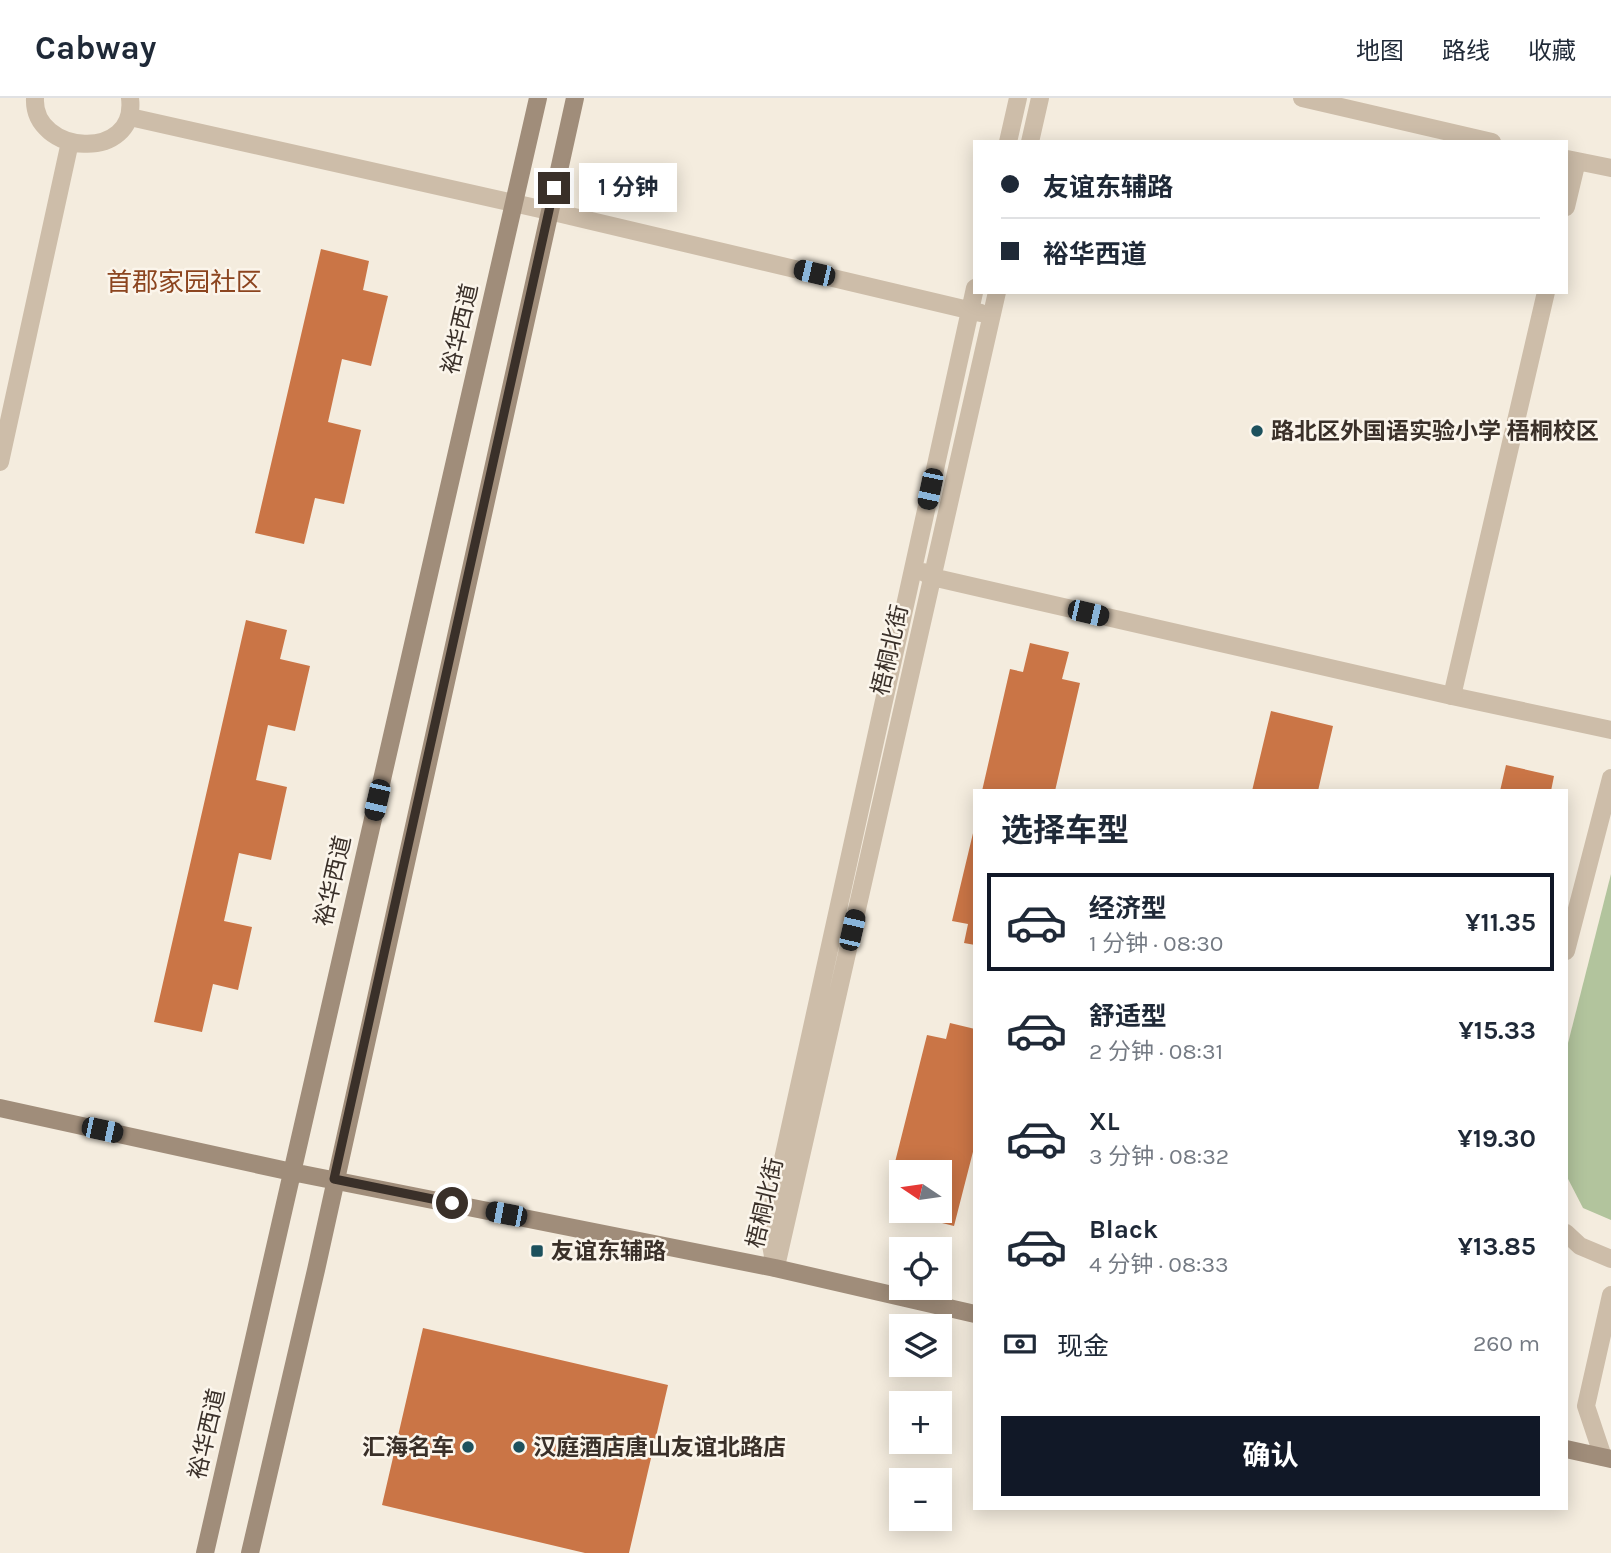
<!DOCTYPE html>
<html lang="zh">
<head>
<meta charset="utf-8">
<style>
	body { margin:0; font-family:Karla,"Noto Sans SC",sans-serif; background:#f2f2f3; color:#1f2937; height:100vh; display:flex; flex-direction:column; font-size:26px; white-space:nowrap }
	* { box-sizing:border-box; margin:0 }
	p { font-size:23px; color:#747a83 }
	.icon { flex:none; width:38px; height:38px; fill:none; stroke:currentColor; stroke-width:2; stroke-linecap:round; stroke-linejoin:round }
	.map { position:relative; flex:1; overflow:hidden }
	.details { position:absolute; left:973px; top:691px; width:595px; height:721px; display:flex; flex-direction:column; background:#fff; border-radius:0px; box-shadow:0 4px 18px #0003 }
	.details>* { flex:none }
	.top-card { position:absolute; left:973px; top:42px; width:595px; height:154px; border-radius:0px; box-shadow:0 4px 18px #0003; display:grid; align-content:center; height:154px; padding:0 28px; background:#fff }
	.needle { width:46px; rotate:283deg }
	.buttons { position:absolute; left:889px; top:1062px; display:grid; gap:14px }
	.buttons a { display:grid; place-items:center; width:63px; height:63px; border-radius:0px; background:#fff; box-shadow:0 4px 18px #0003; font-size:35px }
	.end { position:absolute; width:32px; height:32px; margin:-16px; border:9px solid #3a3029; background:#fff; box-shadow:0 0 0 4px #fff }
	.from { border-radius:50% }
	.bubble { position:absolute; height:49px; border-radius:0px; background:#fff; box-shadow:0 4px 18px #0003; font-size:23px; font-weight:700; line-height:49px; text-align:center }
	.car { position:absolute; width:21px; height:42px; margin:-21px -10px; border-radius:9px; box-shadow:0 0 5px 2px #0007; background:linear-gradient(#222 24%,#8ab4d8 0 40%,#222 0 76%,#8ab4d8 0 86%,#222 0) }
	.top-card b { display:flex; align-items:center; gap:24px; height:66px; font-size:26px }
	.top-card b+b { border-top:2px solid #e0e1e3 }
	.top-card i { width:18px; height:18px; background:#1f2937 }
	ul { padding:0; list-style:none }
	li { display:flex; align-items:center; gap:21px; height:98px; margin:0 14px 10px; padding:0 14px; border:4px solid transparent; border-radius:0px }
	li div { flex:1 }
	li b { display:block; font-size:26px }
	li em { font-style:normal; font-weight:700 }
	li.current { border-color:#111827 }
	li>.icon { width:63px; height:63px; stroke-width:1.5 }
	h2 { padding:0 28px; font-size:32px; line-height:84px }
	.pay { display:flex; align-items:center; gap:18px; height:77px; padding:0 28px; font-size:26px }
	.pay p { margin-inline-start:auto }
	.cta { display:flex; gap:14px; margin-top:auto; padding:14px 28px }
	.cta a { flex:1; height:80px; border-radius:0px; background:#111827; color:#fff; font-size:28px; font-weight:700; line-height:80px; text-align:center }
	header { display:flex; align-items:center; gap:42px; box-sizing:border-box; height:98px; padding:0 35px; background:#fff; border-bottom:2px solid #e0e1e3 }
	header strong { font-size:33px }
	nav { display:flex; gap:38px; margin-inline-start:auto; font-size:24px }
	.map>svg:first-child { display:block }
	.green { fill:#b2c49d }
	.building { fill:#ca7546; fill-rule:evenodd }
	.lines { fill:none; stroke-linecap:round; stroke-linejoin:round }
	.lane { stroke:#cdbda9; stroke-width:18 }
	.street { stroke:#cdbda9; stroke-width:18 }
	.secondary { stroke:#a08d7a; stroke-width:18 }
	.route { stroke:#3a3029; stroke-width:9 }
	.poi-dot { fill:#1d515d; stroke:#fbf5eb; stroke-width:2.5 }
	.labels { text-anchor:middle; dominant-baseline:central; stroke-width:5; stroke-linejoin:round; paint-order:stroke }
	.street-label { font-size:23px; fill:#3a3029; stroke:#fbf5eb }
	.poi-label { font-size:23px; font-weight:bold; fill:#3a3029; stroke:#fbf5eb; text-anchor:start }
	.quarter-label { font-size:26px; fill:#8c451f; stroke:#fbf5eb }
</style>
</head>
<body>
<header>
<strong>Cabway</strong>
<nav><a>地图</a><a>路线</a><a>收藏</a></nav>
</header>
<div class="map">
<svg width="1611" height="1455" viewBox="0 0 1611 1455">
	<rect width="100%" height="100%" fill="#f4ecde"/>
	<!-- green -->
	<path class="green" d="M 1611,776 L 1611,1122 L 1583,1110 L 1566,1077 L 1566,953 Z"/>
	<!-- building -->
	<path class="building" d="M 321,151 L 369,163 L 363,192 L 388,198 L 371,268 L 342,261 L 328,324 L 361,332 L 344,406 L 315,400 L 304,446 L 255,435 Z
		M 246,522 L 287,532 L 280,561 L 310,568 L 295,633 L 268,627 L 256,682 L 287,689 L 271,762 L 239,755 L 224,823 L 252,829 L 238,892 L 213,886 L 202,934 L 154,924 Z
		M 1030,545 L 1069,554 L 1062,581 L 1080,585 L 1055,693 L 982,693 L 1010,571 L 1023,574 Z
		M 1271,613 L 1333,628 L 1318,693 L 1252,693 Z
		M 1506,667 L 1554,678 L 1551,693 L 1500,693 Z
		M 974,731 L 975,731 L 975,847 L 964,845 L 968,826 L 952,823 Z
		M 950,925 L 975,931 L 975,1046 L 954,1128 L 890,1112 L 895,1089 L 889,1088 L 927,937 L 946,941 ZM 901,1074 L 940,1074 L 940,1113 L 901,1113 Z
		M 423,1230 L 668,1287 L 629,1455 L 585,1455 L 382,1407 Z"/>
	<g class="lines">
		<!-- lane -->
		<path class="lane" d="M 1452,598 L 1611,632
			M 1566,853 L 1611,680
			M 1566,1135 L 1580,1148 L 1611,1161
			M 1603,1359 L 1586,1308 L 1611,1197"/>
		<!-- street -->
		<path class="street" d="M 35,0 C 32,57 138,65 130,0
			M 1302,0 L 1492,44
			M 130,19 L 549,113 L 981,215
			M 1008,44 L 1018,0
			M 1030,44 L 1040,0
			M 1567,61 L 1611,70
			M 1566,109 L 1577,63
			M 0,364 L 70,44
			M 923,474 L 932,479 L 1452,598 L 1546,194
			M 777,1164 L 997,194
			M 775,1170 L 768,1129 L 975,190"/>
		<!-- secondary -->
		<path class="secondary" d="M 0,1010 L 292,1074 L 775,1170 L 975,1216
			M 1566,1351 L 1611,1361
			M 205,1455 L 538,0
			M 250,1455 L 316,1172 L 575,0"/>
	</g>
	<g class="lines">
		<!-- route -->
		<path class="route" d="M 452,1105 L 334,1081 L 554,90"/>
	</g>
	<!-- markers -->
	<g class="poi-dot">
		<circle cx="1257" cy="333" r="7"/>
		<rect x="530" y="1146" width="14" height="14" rx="3.5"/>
		<circle cx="468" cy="1349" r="7"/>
		<circle cx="519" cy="1349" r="7"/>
	</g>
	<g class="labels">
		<!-- street labels -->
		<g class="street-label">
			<text transform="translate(460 231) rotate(-77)">裕华西道</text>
			<text transform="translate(890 552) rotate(-77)">梧桐北街</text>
			<text transform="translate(333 783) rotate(-77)">裕华西道</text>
			<text transform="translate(765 1105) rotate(-77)">梧桐北街</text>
			<text transform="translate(207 1336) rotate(-77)">裕华西道</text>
		</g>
		<!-- poi labels -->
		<g class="poi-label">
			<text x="1271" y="333">路北区外国语实验小学 梧桐校区</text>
			<text x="551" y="1153">友谊东辅路</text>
			<text x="454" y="1349" text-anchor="end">汇海名车</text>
			<text x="533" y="1349">汉庭酒店唐山友谊北路店</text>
		</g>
		<!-- quarter labels -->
		<g class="quarter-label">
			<text x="184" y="184">首郡家园社区</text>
		</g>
	</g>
</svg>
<div class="buttons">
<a><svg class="needle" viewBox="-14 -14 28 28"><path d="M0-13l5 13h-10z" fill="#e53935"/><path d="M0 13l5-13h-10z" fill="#747a83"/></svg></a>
<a><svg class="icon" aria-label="locate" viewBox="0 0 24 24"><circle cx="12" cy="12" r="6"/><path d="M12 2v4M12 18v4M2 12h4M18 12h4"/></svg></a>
<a><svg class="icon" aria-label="layers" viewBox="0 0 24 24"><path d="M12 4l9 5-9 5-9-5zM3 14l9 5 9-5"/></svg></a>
<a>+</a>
<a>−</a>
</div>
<i class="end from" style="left:452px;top:1105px"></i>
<i class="end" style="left:554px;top:90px"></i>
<div class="bubble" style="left:579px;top:65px;width:98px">1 分钟</div>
<i class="car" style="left:814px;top:175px;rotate:283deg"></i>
<i class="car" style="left:930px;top:391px;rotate:192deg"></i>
<i class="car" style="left:1088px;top:515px;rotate:103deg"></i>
<i class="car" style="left:377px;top:702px;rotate:193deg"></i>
<i class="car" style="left:852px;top:832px;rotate:13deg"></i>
<i class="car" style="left:102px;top:1032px;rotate:102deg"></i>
<i class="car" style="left:506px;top:1116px;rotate:281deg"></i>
<div class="top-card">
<b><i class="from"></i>友谊东辅路</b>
<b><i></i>裕华西道</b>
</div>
<section class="details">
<h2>选择车型</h2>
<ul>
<li class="current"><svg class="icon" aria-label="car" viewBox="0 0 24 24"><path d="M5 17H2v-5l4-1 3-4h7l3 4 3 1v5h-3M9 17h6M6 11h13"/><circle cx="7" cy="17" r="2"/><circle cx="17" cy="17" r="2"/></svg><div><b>经济型</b><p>1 分钟 · 08:30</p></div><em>¥11.35</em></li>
<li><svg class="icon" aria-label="car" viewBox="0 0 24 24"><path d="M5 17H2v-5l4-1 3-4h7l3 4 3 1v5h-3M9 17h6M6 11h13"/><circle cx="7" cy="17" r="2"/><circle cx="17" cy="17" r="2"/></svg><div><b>舒适型</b><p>2 分钟 · 08:31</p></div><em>¥15.33</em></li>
<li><svg class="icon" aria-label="car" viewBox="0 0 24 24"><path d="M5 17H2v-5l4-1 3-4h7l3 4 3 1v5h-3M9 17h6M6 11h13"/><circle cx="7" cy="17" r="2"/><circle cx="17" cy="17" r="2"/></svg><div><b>XL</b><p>3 分钟 · 08:32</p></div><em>¥19.30</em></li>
<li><svg class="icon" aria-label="car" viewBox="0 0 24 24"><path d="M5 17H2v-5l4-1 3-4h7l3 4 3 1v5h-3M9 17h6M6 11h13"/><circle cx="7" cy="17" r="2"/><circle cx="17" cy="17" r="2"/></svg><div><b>Black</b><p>4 分钟 · 08:33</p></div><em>¥13.85</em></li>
</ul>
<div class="pay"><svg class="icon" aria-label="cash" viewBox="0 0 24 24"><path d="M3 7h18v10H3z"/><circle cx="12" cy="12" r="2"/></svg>现金<p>260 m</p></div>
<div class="cta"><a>确认</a></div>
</section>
</div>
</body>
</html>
